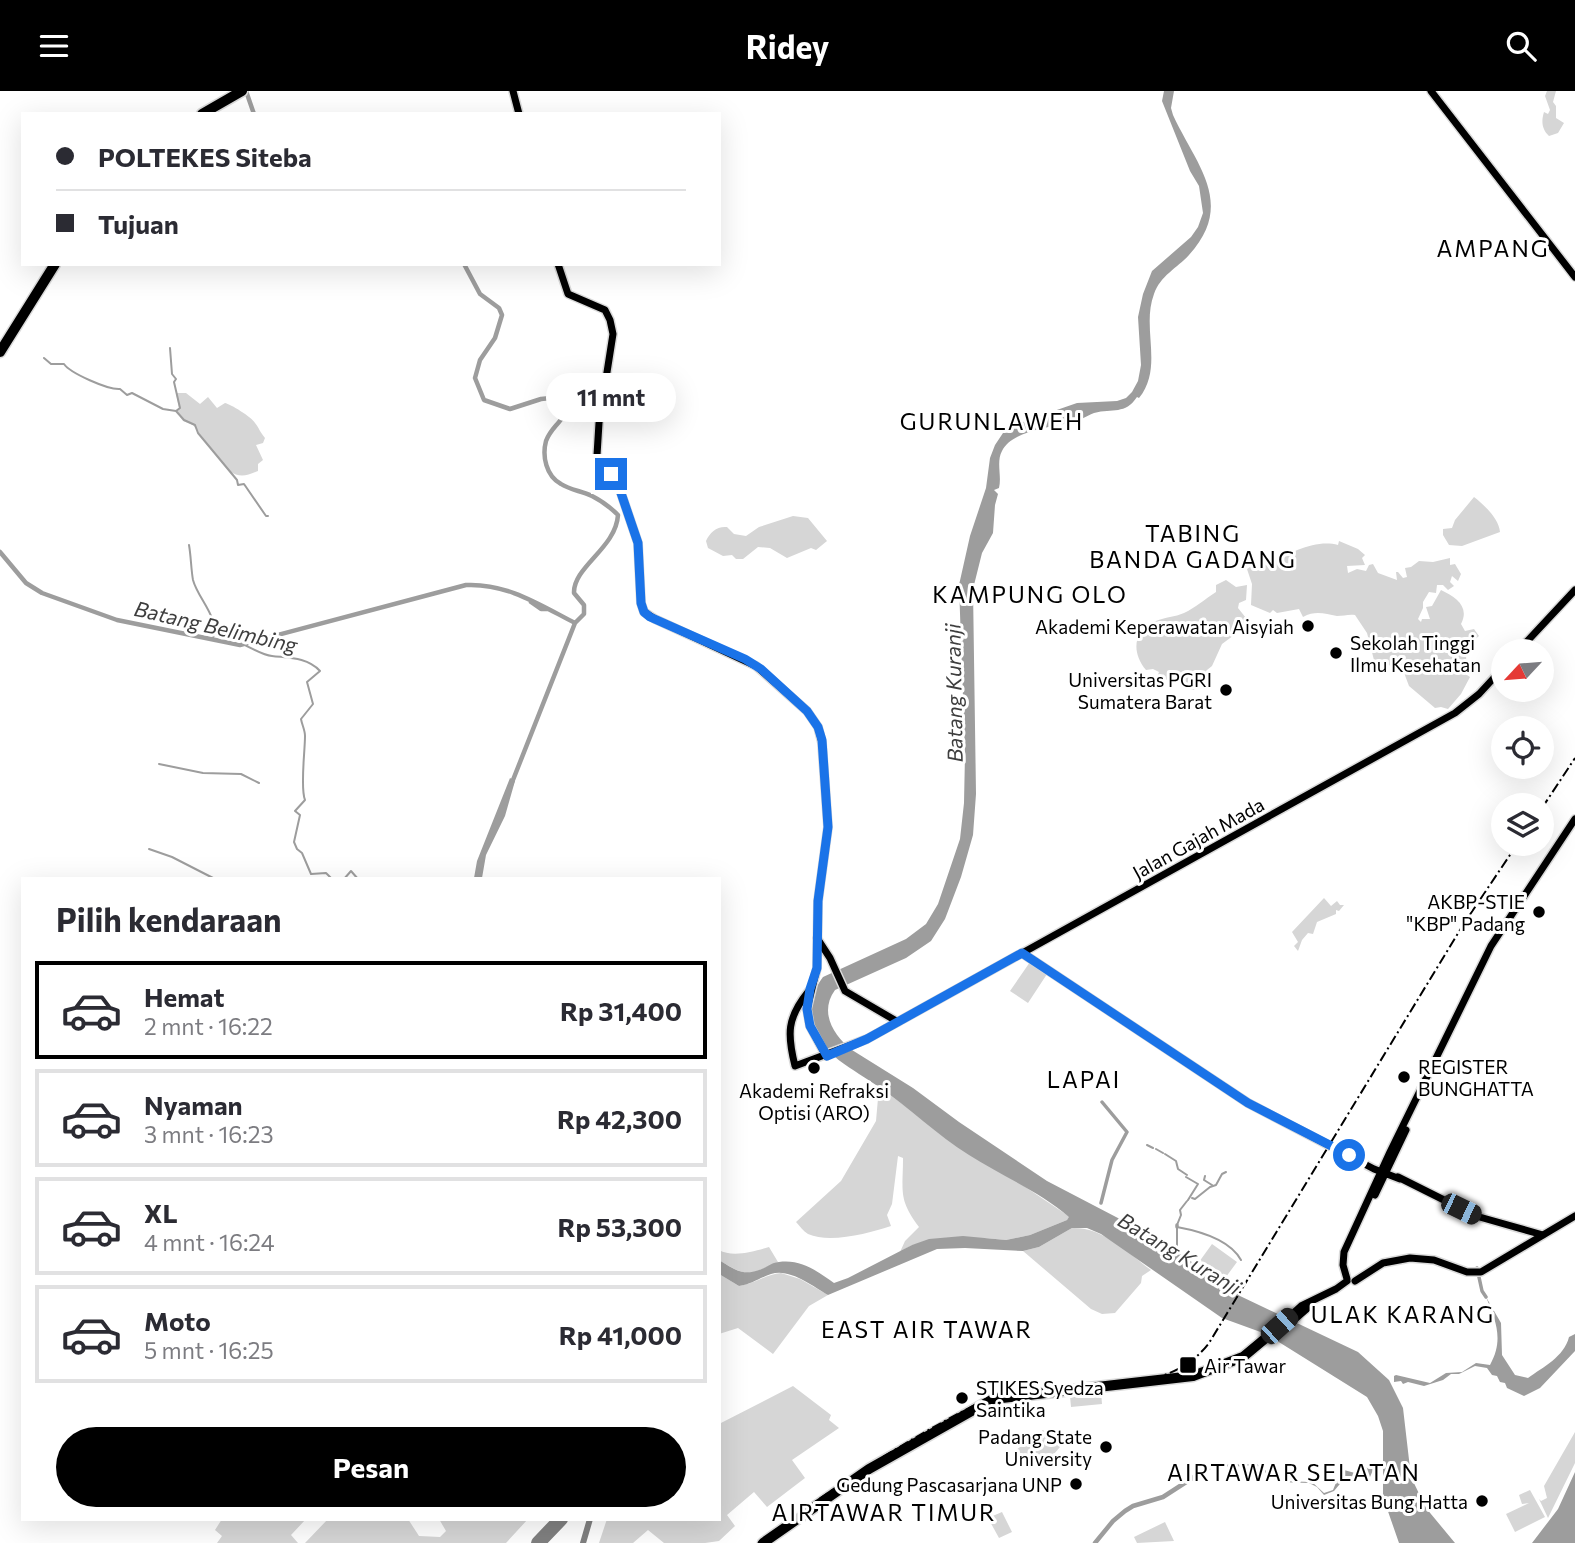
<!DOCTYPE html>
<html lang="id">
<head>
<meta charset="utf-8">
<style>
	body { margin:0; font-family:Commissioner,sans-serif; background:#f7f7f7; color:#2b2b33; height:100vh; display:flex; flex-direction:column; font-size:26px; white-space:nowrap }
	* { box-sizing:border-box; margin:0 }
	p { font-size:23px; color:#7c7c81 }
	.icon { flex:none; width:38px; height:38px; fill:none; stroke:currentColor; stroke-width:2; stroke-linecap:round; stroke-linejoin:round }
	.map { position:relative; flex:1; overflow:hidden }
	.panel { position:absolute; left:21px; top:786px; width:700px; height:644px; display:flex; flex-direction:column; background:#fff; border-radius:0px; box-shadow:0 7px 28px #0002 }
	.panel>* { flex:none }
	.banner { position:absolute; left:21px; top:21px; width:700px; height:154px; border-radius:0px; box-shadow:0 7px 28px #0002; display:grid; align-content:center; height:154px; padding:0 35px; background:#fff }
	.needle { width:46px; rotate:244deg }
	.buttons { position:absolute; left:1491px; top:548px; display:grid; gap:14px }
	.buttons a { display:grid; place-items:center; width:63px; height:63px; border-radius:50%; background:#fff; box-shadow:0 7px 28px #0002; font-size:35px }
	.end { position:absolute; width:32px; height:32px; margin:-16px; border:9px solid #1a73e8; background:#fff; box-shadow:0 0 0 4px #fff }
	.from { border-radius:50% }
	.bubble { position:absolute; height:49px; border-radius:24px; background:#fff; box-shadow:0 7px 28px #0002; font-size:23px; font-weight:700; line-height:49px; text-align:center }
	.car { position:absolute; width:21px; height:42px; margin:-21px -10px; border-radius:9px; box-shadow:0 0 5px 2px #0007; background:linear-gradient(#222 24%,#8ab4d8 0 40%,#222 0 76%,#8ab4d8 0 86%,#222 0) }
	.banner b { display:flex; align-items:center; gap:24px; height:66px; font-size:26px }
	.banner b+b { border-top:2px solid #e1e1e2 }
	.banner i { width:18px; height:18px; background:#2b2b33 }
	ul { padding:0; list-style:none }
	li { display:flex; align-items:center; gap:21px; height:98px; margin:0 14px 10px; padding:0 21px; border:4px solid #e1e1e2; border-radius:0px }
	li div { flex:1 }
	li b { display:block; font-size:26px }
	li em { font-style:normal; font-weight:700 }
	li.selected { border-color:#000 }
	li>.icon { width:63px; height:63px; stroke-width:1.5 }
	h2 { padding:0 35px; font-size:32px; line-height:84px }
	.action { display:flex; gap:14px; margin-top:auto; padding:14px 35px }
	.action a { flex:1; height:80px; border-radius:42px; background:#000; color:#fff; font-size:28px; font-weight:700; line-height:80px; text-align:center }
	header { display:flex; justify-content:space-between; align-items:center; height:91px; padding:0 35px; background:#000; color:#fff; font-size:32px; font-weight:700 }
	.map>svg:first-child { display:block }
	.green { fill:#d6d6d6 }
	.water { fill:#9d9d9d }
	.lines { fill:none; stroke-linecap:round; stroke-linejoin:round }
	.stream { stroke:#9d9d9d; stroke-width:2 }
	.canal { stroke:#9d9d9d; stroke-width:3.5 }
	.river { stroke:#9d9d9d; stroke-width:4.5 }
	.taxiway { stroke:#808080; stroke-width:6 }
	.runway { stroke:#808080; stroke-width:14 }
	.major-casing { stroke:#dbdbdb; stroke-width:10 }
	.highway-casing { stroke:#dbdbdb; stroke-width:13 }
	.major { stroke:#000; stroke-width:7 }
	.highway { stroke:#000; stroke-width:10 }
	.rail { stroke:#000; stroke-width:2; stroke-dasharray:10 3.5 2 3.5; stroke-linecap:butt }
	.route { stroke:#1a73e8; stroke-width:9 }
	.poi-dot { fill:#000; stroke:#fff; stroke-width:2.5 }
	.labels { text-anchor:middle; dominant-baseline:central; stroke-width:6; stroke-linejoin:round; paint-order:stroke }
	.poi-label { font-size:19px; fill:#000; stroke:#fff; text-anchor:end }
	.street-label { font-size:19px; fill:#000; stroke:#fff }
	.water-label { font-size:21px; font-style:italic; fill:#3e3e3e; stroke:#fff }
	.quarter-label { font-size:23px; letter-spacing:2px; fill:#000; stroke:#fff }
</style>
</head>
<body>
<header><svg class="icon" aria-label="menu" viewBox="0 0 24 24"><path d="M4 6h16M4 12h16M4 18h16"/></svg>Ridey<svg class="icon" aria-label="search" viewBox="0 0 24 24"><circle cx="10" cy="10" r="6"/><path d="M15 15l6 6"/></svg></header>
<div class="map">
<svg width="1575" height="1452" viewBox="0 0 1575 1452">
	<rect width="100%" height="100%" fill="#fff"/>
	<!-- green -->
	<path class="green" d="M 1547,0 L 1556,0 L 1553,11 L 1556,15 L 1556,27 L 1564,32 L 1558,42 L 1549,45 C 1542,38 1541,31 1544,21 L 1548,23 L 1550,19 L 1545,5 Z
		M 176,302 L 186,302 L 200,313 L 208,306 L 217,317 L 225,312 C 230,313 252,326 255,332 C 259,337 260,341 265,347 L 263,352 L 256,354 L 263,369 L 258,373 L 258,380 C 246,385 240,387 229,380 L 193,334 L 183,330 L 176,320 L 179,317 Z
		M 1474,406 C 1483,413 1499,427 1500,441 L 1462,455 L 1449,454 L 1443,444 L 1443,438 L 1452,437 L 1455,429 Z
		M 793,425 L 808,427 L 827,450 L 816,459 L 811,457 L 787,467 L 770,457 L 758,456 L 743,468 L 736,468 L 732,464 L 723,465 L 708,457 L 706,450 C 710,441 717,435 727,436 L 734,443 L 746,445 L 759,436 Z
		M 1339,450 L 1358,458 L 1365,464 L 1362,467 L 1365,474 L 1347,475 L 1348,482 L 1357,478 L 1366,480 L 1369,474 L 1373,473 L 1378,482 L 1397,489 L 1396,481 L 1398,481 L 1403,487 L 1407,486 L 1405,477 L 1411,476 L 1419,470 L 1433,471 L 1450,467 L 1450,474 L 1455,473 L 1461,483 L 1458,490 L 1452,485 L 1450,491 L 1454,495 L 1448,499 L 1443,494 L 1437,494 L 1436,502 L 1429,501 L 1423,511 L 1423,517 L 1418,528 L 1421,531 L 1422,528 L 1430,528 L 1426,516 L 1432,515 L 1441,499 C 1456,506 1470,516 1461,533 L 1465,540 L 1474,538 L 1479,545 L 1473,550 L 1466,548 L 1464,554 L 1468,556 L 1466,564 L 1467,584 L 1470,586 L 1461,603 L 1448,618 L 1441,616 L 1435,617 L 1409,595 L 1403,579 L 1374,569 L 1367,542 L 1355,524 C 1349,523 1343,525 1337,525 C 1325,523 1316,519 1303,526 L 1299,518 L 1277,522 L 1273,519 L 1270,522 L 1251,514 L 1252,493 L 1247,478 L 1256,472 L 1261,477 L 1266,473 L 1262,466 L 1265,464 L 1273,472 C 1290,461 1317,448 1338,454 Z
		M 1226,489 L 1236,496 L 1247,494 L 1246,509 L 1239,512 L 1238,517 L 1246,527 L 1245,536 L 1222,553 L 1212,575 L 1207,579 L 1200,596 L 1194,599 L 1186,597 L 1175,586 L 1168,589 L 1157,586 L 1159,581 L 1153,578 L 1146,579 C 1131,561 1133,539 1156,530 C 1165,526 1175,526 1184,522 C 1195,517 1205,508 1216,501 L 1216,494 Z
		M 1324,807 L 1331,815 L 1337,810 L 1340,814 L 1344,814 L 1339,820 L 1336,819 L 1336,823 L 1317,831 L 1313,843 L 1308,842 L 1302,849 L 1298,860 L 1294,855 L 1298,851 L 1292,841 Z
		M 1030,871 L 1047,883 L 1028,912 L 1010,900 Z
		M 879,996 L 905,1015 L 1070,1126 L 1067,1129 L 1030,1144 L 1006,1149 L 985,1147 L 912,1154 L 900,1161 L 905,1150 L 919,1136 C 898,1108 903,1101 903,1067 L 898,1065 L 892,1113 L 887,1124 L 891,1135 C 869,1142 830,1153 808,1143 C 803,1140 800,1135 796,1131 L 841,1090 L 876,1030 Z
		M 1072,1137 C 1103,1136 1127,1161 1151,1179 L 1142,1185 L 1141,1192 L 1115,1222 L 1102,1223 L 1091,1218 L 1023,1160 L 1039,1156 Z
		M 1212,1153 L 1237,1171 L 1223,1190 L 1199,1171 Z
		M 769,1156 L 778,1171 C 749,1184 748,1187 719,1169 L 719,1159 C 733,1167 755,1160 769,1156 Z
		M 781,1182 L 800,1188 L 828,1204 L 809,1215 L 773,1263 L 738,1237 L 719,1243 L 719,1183 L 739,1195 C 755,1193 766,1183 781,1182 Z
		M 793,1295 L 831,1324 L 829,1329 L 839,1337 L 792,1369 L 805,1387 L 767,1416 L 754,1401 L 727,1424 L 735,1435 L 719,1450 L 705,1452 L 664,1452 L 648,1439 L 633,1452 L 599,1452 L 607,1428 L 719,1428 L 719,1333 Z
		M 1101,1301 L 1102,1313 L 1071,1316 L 1070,1305 L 1087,1305 L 1088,1302 Z
		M 1043,1339 L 1060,1356 L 1042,1377 L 1016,1359 Z
		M 1575,1341 L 1575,1372 L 1548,1427 L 1539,1408 L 1541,1410 L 1547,1407 L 1544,1395 Z
		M 1530,1399 L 1545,1426 L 1515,1441 L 1506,1423 L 1529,1412 L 1522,1413 L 1519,1404 Z
		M 1002,1421 L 1012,1441 L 999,1447 L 988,1427 Z
		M 222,1428 L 272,1430 L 306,1428 L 291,1444 L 298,1452 L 217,1452 L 222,1445 L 215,1439 Z
		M 328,1428 L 408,1428 L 419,1445 L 440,1446 L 446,1440 L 439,1428 L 528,1428 L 506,1452 L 305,1452 Z
		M 1165,1431 L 1174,1450 L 1137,1452 L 1134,1446 Z"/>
	<!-- water -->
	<path class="water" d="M 1164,0 L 1174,0 L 1171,17 L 1173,24 C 1196,74 1236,112 1189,164 C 1177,177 1160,185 1154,203 C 1141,237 1164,276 1139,307 L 1137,306 C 1125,324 1113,317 1094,322 C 1086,325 1078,331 1069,332 C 1051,336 1011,340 1002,360 C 996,371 1002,385 999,397 L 994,399 L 998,403 L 995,414 L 993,442 L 982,462 L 973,498 L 976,703 L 973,744 L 961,786 L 945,828 L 931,850 L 906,867 L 835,899 C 819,921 833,944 852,959 L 913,997 L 959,1031 L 1047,1090 L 1162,1150 L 1240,1205 L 1358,1261 L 1389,1289 L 1403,1317 L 1411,1386 L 1426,1417 L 1455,1452 L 1399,1452 L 1383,1406 L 1383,1340 L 1378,1325 L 1367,1306 L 1266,1243 L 1222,1227 L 1101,1143 L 1087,1137 L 1072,1137 L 1039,1156 L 1023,1160 L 965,1157 L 937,1158 L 828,1204 C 812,1195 790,1177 771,1183 C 759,1187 752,1193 739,1195 L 719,1183 L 719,1169 C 737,1180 744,1186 764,1177 C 768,1175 774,1171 779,1171 C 801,1168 817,1180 834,1192 L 848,1187 L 912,1154 L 929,1148 L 963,1145 L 1006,1149 L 1030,1144 L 1067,1129 L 1069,1126 C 1040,1101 1002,1085 969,1064 C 937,1044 910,1017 879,996 C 854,978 820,964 811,931 C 807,914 814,898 823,886 L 906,848 L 926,833 L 938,813 L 960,748 L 964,712 L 965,664 L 959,494 L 970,445 L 986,397 L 990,367 L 995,354 L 1003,342 L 1025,330 L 1077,312 L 1117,310 L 1126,307 L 1132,301 L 1138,290 L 1141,274 L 1138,226 L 1143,203 L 1152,180 L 1191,146 L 1198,136 L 1203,122 L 1199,95 L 1190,80 L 1162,10 Z
		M 510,687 L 515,690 L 505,725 L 486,764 L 482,787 L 474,787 L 477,770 Z
		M 1486,1206 L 1501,1232 L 1502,1264 L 1515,1284 L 1528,1287 C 1543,1276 1564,1266 1569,1246 L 1575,1243 L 1575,1260 L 1540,1297 L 1524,1305 L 1507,1297 L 1505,1292 L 1500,1291 L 1497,1285 L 1492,1284 L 1487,1277 L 1475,1275 L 1459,1283 L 1451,1283 L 1443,1289 L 1424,1295 L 1408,1291 L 1403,1293 L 1401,1290 L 1394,1291 L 1394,1285 L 1396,1284 L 1430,1292 L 1446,1282 L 1462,1281 L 1476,1272 L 1490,1274 C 1504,1249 1496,1230 1486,1206 Z
		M 1257,1373 L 1280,1390 L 1312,1391 L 1324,1402 L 1333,1399 L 1340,1382 L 1344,1379 L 1355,1382 L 1374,1373 L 1382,1376 L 1373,1379 L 1370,1386 L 1344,1388 L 1334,1400 L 1324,1404 L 1317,1396 L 1309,1392 L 1278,1391 L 1256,1375 L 1213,1376 L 1209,1374 Z
		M 1575,1381 L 1575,1452 L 1532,1452 L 1558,1418 Z"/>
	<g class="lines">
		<!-- stream -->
		<path class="stream" d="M 170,257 L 172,283 L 176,288 L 174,291 L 180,317 L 176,320
			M 44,267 L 51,273 L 64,273 C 70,282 108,299 120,298 L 127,304 L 132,302 L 163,318 L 176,320 L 184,329 L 195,334 L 198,342 L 237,389 L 238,394 L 244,393 L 266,425 L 268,425
			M 189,454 C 191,465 191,478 193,489 C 198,508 220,527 213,547
			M 245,554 C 253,558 263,564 272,565 C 288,567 307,566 320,580 L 307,591 L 313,613 L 301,628 C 302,634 305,639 305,645 C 305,661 300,697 305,709 L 295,720 L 300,724 L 294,751 L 297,758 L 302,762 L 311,783 L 326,782 L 332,788
			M 159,673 L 203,682 L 241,683 L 259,692
			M 149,758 L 172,766 L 215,788
			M 344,788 L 351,780 L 358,788
			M 1147,1054 L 1153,1057
			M 1156,1058 L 1163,1062
			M 1165,1063 L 1176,1070 L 1178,1078 L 1187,1084
			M 1205,1085 L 1204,1089 L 1212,1094
			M 1186,1086 L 1198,1093 L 1188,1109
			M 1192,1107 L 1195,1108 L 1210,1096 L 1216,1094 L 1222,1083 L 1226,1081
			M 1177,1134 L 1181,1124 L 1180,1119 L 1187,1110
			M 1177,1159 L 1177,1136 C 1199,1140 1230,1149 1241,1169"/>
		<!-- canal -->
		<path class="canal" d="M 1101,1112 L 1112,1069 L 1127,1041 L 1102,1011
			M 1177,1134 L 1177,1136
			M 1477,1177 L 1482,1200 L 1486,1206
			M 1203,1380 L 1213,1375"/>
		<!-- river -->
		<path class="river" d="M 246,0 L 254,23
			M 464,173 L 480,203 L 499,217 L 502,224 L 495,247 L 480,269 L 475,287 L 484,309 L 510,318 L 541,308 L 561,306 L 567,313 C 564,332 552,334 546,350 C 542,365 546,385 561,393 C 570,399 582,400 592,405 C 602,410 610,416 618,424 C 616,457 573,476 574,502 L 584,514 L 584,523 L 575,532 L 511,694
			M 0,461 L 26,492 L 42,502 L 117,529 L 240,554 L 466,494 C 507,492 540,514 575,532
			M 531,511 L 541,518 L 548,518
			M 1095,1452 L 1113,1430 L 1125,1420 L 1133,1415 L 1163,1406 L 1194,1386"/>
		<!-- taxiway -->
		<path class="taxiway" d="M 583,1452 L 590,1428"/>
		<!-- runway -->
		<path class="runway" d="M 538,1452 L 561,1428"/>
		<!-- major casing -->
		<g class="major-casing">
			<path id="major" d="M 513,0 L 519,23
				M 1431,0 L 1575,186
				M 558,173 L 568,203 L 605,219 L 610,229 L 613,243 L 599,332 L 597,364 L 611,383 L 621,402 L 638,452 L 641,512 L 644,521 L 655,528 L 756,575 L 807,620 L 818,636 L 822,652 L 828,736 L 818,810 L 817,877 L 807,918 L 810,935 L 826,965
				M 1518,560 L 1575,499
				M 817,847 L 830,867 L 845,900 L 898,931
				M 1022,862 L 1248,1012 L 1374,1078 L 1400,1088
				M 808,901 C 787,927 787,943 795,975 L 867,948 L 1455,622 L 1479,603 L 1503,577
				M 1398,1086 L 1476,1125 L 1543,1144
				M 1375,1104 L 1406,1039
				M 1347,1188 L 1343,1174 L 1344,1161 L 1390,1061 L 1491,855 L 1575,728
				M 1355,1190 L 1383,1172 L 1410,1167 L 1434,1169 L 1467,1181 L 1481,1181 L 1575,1125
				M 1267,1246 L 1301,1215 L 1336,1198 L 1347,1190
				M 1271,1249 L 1310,1215"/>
		</g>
		<!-- highway casing -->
		<g class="highway-casing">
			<path id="highway" d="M 202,23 L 242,0
				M 0,261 L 55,173
				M 763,1452 L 869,1378 L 993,1308 L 1193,1285 L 1243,1266 L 1267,1246"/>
		</g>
		<!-- major -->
		<use href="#major" class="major"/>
		<!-- highway -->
		<use href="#highway" class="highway"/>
		<!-- rail -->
		<path class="rail" d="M 1542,717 L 1575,667
			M 758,1452 C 832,1397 909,1346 991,1306 L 1158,1286 C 1179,1280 1196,1269 1209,1252 L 1463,834 L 1518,752"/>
	</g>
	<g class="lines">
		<!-- route -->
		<path class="route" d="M 611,383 L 621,402 L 638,452 L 641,512 L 644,521 L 650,526 L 745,568 L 761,578 L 807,620 L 818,636 L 822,649 L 828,736 L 818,810 L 817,877 L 810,898 L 807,918 L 810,935 L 827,965 L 867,948 L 1022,862 L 1248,1012 L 1349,1064"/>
	</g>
	<!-- markers -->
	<g class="poi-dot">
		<circle cx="1308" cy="535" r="7"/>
		<circle cx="1336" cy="562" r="7"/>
		<circle cx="1226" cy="599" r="7"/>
		<circle cx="1539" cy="821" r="7"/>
		<circle cx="814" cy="977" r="7"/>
		<circle cx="1404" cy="986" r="7"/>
		<rect x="1179" y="1265" width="18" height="18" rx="3.5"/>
		<circle cx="962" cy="1307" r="7"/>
		<circle cx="1106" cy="1356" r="7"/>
		<circle cx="1076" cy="1393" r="7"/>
		<circle cx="1482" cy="1410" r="7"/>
	</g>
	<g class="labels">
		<!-- poi labels -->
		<g class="poi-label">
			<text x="1294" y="535">Akademi Keperawatan Aisyiah</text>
			<text x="1350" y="551" text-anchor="start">Sekolah Tinggi<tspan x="1350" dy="22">Ilmu Kesehatan</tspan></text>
			<text x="1212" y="588">Universitas PGRI<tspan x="1212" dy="22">Sumatera Barat</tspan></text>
			<text x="1525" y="810">AKBP-STIE<tspan x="1525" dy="22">"KBP" Padang</tspan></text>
			<text x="1418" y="975" text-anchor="start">REGISTER<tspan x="1418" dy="22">BUNGHATTA</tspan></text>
			<text x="814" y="999" text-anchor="middle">Akademi Refraksi<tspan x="814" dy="22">Optisi (ARO)</tspan></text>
			<text x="1204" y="1274" text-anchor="start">Air Tawar</text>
			<text x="976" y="1296" text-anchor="start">STIKES Syedza<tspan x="976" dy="22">Saintika</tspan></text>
			<text x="1092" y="1345">Padang State<tspan x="1092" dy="22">University</tspan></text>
			<text x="1062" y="1393">Gedung Pascasarjana UNP</text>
			<text x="1468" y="1410">Universitas Bung Hatta</text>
		</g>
		<!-- street labels -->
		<g class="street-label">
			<text transform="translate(1198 747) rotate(-29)">Jalan Gajah Mada</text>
		</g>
		<!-- water labels -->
		<g class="water-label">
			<text transform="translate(216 535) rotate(13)">Batang Belimbing</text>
			<text transform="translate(953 602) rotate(-91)">Batang Kuranji</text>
			<text transform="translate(1180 1162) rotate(31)">Batang Kuranji</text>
		</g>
		<!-- quarter labels -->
		<g class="quarter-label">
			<text x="1493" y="157">AMPANG</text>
			<text x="992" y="330">GURUNLAWEH</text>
			<text x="1193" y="442">TABING<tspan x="1193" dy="26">BANDA GADANG</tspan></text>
			<text x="1030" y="503">KAMPUNG OLO</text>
			<text x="1084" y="988">LAPAI</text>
			<text x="1403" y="1223">ULAK KARANG</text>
			<text x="927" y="1238">EAST AIR TAWAR</text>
			<text x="1294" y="1381">AIRTAWAR SELATAN</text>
			<text x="884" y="1421">AIRTAWAR TIMUR</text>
		</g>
	</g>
</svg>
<div class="buttons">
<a><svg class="needle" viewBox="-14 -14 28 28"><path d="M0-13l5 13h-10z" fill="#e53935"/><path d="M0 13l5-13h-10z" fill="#7c7c81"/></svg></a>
<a><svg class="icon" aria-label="locate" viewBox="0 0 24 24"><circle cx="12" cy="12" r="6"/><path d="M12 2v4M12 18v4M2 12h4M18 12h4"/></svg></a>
<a><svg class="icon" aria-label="layers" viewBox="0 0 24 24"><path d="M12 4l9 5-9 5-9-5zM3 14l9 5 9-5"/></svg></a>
</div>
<i class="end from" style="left:1349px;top:1064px"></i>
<i class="end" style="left:611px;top:383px"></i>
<div class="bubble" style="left:546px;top:282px;width:130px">11 mnt</div>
<i class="car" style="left:1461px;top:1118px;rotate:116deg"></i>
<i class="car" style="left:1279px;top:1235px;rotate:48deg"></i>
<div class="banner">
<b><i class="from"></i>POLTEKES Siteba</b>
<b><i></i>Tujuan</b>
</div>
<section class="panel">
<h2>Pilih kendaraan</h2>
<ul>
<li class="selected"><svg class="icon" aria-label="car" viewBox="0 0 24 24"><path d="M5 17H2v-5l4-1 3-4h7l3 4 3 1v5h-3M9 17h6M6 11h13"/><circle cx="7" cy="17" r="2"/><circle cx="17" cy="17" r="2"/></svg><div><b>Hemat</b><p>2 mnt · 16:22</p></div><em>Rp 31,400</em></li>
<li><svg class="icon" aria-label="car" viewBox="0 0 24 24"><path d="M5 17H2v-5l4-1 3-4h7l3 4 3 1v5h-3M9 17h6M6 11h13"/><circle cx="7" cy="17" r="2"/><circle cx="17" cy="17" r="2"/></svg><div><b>Nyaman</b><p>3 mnt · 16:23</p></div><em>Rp 42,300</em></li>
<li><svg class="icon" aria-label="car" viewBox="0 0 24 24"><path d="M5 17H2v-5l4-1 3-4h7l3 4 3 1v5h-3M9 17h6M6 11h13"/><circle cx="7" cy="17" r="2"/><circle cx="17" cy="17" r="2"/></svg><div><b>XL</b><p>4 mnt · 16:24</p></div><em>Rp 53,300</em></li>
<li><svg class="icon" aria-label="car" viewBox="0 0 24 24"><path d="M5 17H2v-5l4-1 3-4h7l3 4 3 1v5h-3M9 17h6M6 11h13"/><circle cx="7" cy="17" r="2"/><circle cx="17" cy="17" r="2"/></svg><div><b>Moto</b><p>5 mnt · 16:25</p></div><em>Rp 41,000</em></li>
</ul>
<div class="action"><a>Pesan</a></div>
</section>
</div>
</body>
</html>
